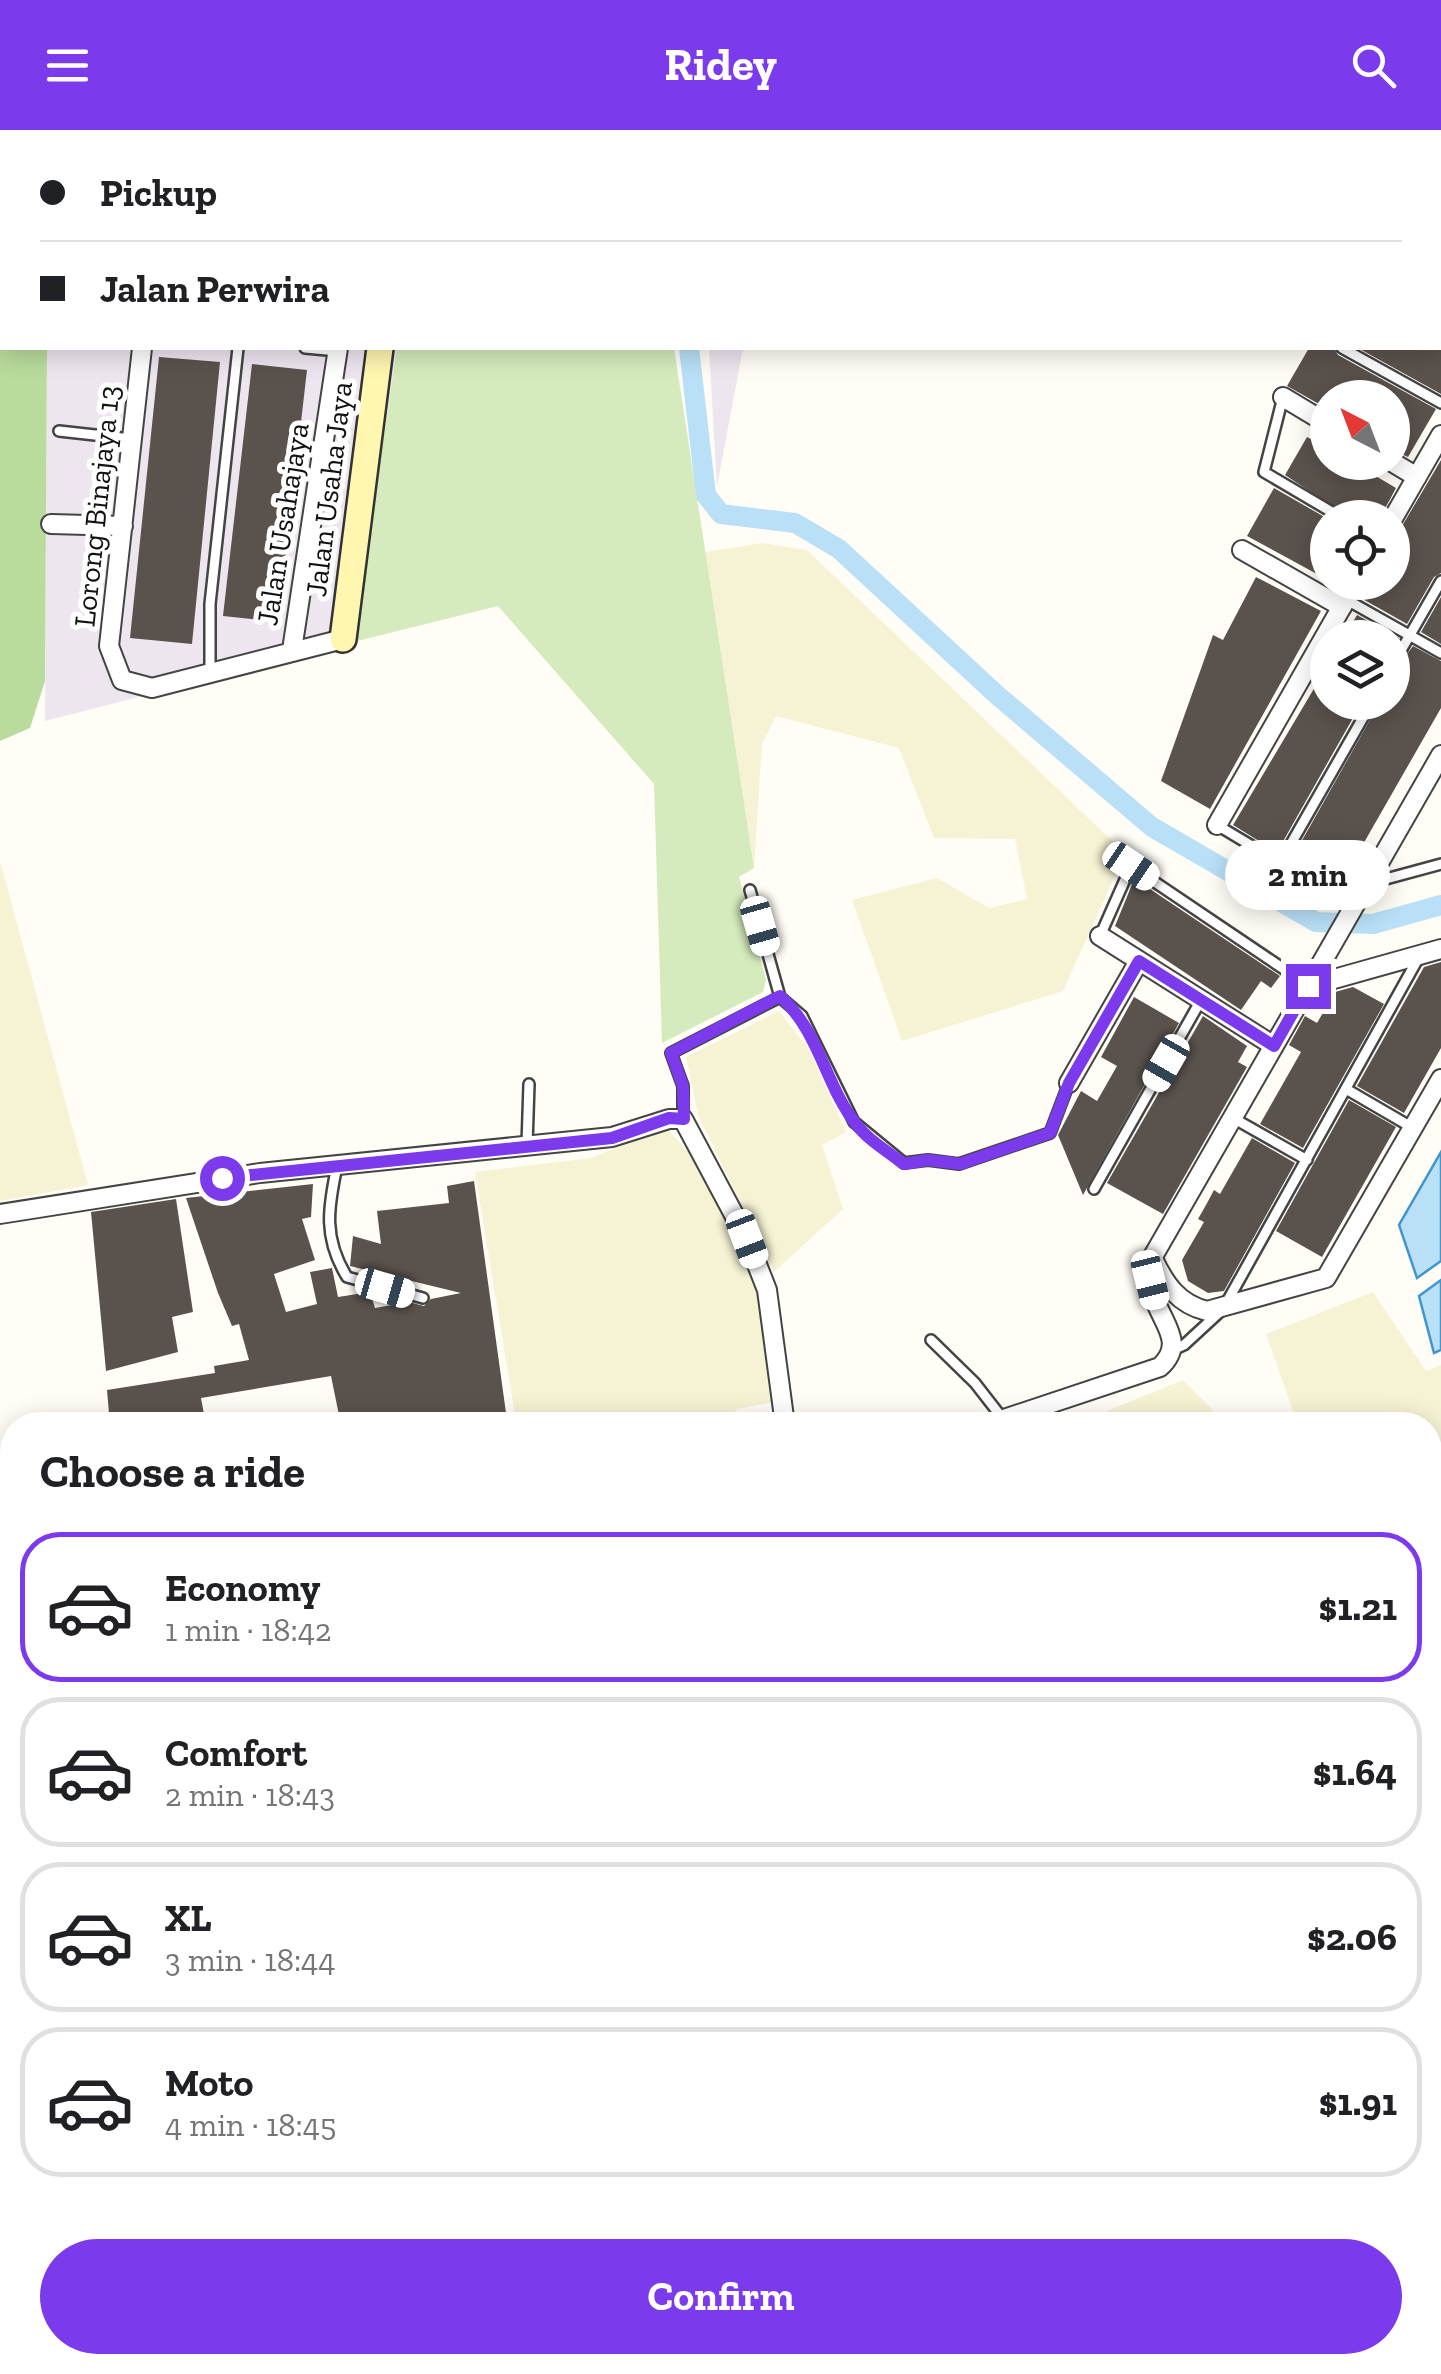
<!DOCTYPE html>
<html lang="en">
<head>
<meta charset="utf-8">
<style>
	body { margin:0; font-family:"Zilla Slab",serif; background:#f2f2f2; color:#202124; height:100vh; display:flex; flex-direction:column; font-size:38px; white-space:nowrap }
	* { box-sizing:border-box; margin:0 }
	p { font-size:32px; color:#757577 }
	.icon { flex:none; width:55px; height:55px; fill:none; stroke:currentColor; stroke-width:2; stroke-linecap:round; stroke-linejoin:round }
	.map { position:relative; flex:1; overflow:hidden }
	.sheet { position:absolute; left:0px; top:1282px; width:1442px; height:962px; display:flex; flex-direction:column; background:#fff; border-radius:40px 40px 0 0; box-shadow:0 5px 25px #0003 }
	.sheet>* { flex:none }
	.top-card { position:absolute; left:0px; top:0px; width:1442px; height:220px; box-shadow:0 5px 25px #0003; display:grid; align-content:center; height:220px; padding:0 40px; background:#fff }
	.needle { width:65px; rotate:318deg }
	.buttons { position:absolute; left:1310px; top:250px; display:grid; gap:20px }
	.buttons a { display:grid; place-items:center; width:100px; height:100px; border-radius:50%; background:#fff; box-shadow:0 5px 25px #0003; font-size:50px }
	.end { position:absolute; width:45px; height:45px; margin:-22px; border:12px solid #7c3aed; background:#fff; box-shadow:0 0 0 5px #fff }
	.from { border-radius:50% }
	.bubble { position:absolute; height:70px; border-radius:35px; background:#fff; box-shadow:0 5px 25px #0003; font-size:32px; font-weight:800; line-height:70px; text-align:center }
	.car { position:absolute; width:30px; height:60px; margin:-30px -15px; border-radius:12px; box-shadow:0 0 8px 2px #0007; background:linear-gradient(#fff 24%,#345 0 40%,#fff 0 76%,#345 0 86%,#fff 0) }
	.top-card b { display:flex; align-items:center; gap:35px; height:95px; font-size:38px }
	.top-card b+b { border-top:2px solid #e0e0e0 }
	.top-card i { width:25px; height:25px; background:#202124 }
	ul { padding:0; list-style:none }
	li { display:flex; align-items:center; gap:30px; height:150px; margin:0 20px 15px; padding:0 20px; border:5px solid #e0e0e0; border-radius:40px }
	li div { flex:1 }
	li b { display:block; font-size:38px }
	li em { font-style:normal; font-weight:800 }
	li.on { border-color:#7c3aed }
	li>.icon { width:90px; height:90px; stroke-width:1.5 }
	h2 { padding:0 40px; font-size:45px; line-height:120px }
	.cta { display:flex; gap:20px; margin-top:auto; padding:20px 40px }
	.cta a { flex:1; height:115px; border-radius:60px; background:#7c3aed; color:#fff; font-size:40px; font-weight:800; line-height:115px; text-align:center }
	header { display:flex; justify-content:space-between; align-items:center; height:130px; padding:0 40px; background:#7c3aed; color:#fff; font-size:45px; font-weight:800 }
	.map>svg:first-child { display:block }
	.industrial { fill:#eee6ef }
	.farmland { fill:#f6f3d4 }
	.green { fill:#d5ebbd }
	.forest { fill:#b9dc9c }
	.pitch { fill:#e6f2cf }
	.water { fill:#b9e0f7; stroke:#3f96cf; stroke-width:2.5 }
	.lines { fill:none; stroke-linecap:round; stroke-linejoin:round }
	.canal { stroke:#b9e0f7; stroke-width:20 }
	.building { fill:#5a524d }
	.lane-casing { stroke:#444; stroke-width:14 }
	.street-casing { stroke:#444; stroke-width:22 }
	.secondary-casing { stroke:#333; stroke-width:30 }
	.lane { stroke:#fff; stroke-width:9 }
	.street { stroke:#fff; stroke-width:18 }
	.secondary { stroke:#fff6b0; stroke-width:25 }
	.route { stroke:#7c3aed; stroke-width:12 }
	.labels { text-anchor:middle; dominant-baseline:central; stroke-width:10; stroke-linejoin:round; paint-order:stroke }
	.street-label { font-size:30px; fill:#111; stroke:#fff }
</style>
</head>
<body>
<header><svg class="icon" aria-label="menu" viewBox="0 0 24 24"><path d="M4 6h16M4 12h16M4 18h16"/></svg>Ridey<svg class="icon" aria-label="search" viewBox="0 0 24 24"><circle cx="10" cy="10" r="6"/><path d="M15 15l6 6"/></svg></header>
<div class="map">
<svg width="1441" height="2244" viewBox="0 0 1441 2244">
	<rect width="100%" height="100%" fill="#fffdf5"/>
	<!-- industrial -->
	<path class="industrial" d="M 49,0 L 573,0 L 49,2 Z
		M 47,218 L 397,218 L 353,512 L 45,591 Z
		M 709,218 L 743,218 L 717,357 Z"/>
	<!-- farmland -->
	<path class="farmland" d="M 762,413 L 807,420 L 1125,723 L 1063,861 L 902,911 L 852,770 L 937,748 L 989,778 L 1027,769 L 1015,709 L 934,708 L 899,618 L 776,586 L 762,614 L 754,738 L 705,422 Z
		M 0,731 L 88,1055 L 0,1071 Z
		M 779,881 L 809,920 L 846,1002 L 822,1015 L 843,1079 L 774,1142 L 698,985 L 686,927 Z
		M 666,997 L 691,1025 L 732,1097 L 760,1168 L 776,1272 L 736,1279 L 733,1295 L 492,1295 L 516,1291 L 475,1042 L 591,1028 Z
		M 1373,1162 L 1426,1241 L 1441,1235 L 1441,1666 L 1430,1672 L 1430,1295 L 1298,1295 L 1266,1204 Z
		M 1183,1250 L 1227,1295 L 1073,1295 Z
		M 12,1350 L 12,1447 L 0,1458 L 0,1351 Z
		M 0,1904 L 12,1917 L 12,2232 L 494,2233 L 485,2244 L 0,2244 Z"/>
	<!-- green -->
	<path class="green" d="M 397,218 L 674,218 L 754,738 L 739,747 L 766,850 L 763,862 L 662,913 L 654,654 L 498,476 L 353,512 Z"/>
	<!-- forest -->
	<path class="forest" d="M 0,0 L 49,0 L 2,2 L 2,218 L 47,218 L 45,551 L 30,598 L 0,611 Z"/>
	<!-- pitch -->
	<path class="pitch" d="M 1226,0 L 1441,0 L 1441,133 L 1440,2 Z"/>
	<!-- water -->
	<path class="water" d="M 1441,1022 L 1441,1131 L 1417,1148 L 1399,1095 Z
		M 1441,1150 L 1441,1220 L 1434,1223 L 1419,1166 Z"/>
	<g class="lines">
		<!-- canal -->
		<path class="canal" d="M 363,0 L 365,2
			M 689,218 L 706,365 L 721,384 L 795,393 L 839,419 L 997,565 L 1152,697 L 1316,792 L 1373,794 L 1441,775"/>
	</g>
	<!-- building -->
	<path class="building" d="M 1309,218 L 1334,218 L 1338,225 L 1436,279 L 1408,327 L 1392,320 L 1392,268 L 1328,268 L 1328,279 L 1287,256 Z
		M 1358,218 L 1441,218 L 1441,264 Z
		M 159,227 L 220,232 L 192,514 L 130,508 Z
		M 252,234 L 307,240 L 278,492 L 223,486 Z
		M 1307,307 L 1328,318 L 1328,332 L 1352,332 L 1396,358 L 1380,388 L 1350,388 L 1285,345 Z
		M 1441,330 L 1441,443 L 1434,447 L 1407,494 L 1361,468 L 1368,452 L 1392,452 L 1392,413 Z
		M 1274,358 L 1328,389 L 1328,450 L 1247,406 Z
		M 1256,447 L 1321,481 L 1210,679 L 1161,651 L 1213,505 L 1223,510 Z
		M 1441,467 L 1441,514 L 1421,502 Z
		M 1357,485 L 1399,508 L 1392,519 L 1392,508 L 1343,508 Z
		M 1413,516 L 1441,531 L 1441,578 L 1338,758 L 1291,730 L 1380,572 L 1392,572 L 1392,544 Z
		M 1328,535 L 1328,572 L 1362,572 L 1277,722 L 1233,695 Z
		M 1138,751 L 1280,846 L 1271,858 L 1261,851 L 1241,880 L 1115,796 L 1133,752 Z
		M 1441,832 L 1441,918 L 1404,983 L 1357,956 L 1424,837 Z
		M 1353,857 L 1384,874 L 1303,1018 L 1260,994 L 1301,922 L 1289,915 L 1305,886 L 1317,893 L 1335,862 Z
		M 1134,867 L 1179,893 L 1083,1065 L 1058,1005 L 1081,961 L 1097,971 L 1117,936 L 1101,927 Z
		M 1203,886 L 1247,916 L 1238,932 L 1247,937 L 1163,1084 L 1107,1053 Z
		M 1349,970 L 1396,997 L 1322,1127 L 1276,1101 Z
		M 1252,1008 L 1295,1033 L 1224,1161 L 1208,1163 L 1188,1151 L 1182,1130 L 1204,1092 L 1198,1089 L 1206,1075 L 1214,1060 L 1220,1064 Z
		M 474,1051 L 506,1283 L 431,1295 L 409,1295 L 407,1284 L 341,1295 L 331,1246 L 201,1268 L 206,1295 L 110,1295 L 107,1260 L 215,1243 L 214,1236 L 249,1230 L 239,1194 L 232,1196 L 218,1163 L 186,1068 L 313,1054 L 311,1087 L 302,1089 L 315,1130 L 274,1144 L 286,1182 L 317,1174 L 310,1142 L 332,1138 L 338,1167 L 370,1162 L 375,1178 L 409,1172 L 424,1176 L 431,1169 L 461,1163 L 350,1136 L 353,1106 L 381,1114 L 377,1081 L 449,1073 L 447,1056 Z
		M 176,1069 L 193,1182 L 172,1187 L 178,1222 L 106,1241 L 91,1082 Z"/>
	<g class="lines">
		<!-- lane casing -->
		<g class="lane-casing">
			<path id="lane" d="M 712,0 L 716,2
				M 259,2 L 259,0
				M 756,2 L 762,0
				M 305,218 L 338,221
				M 1342,218 L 1441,273
				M 1283,267 L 1264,342 L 1342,388
				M 59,301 L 131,309
				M 1347,470 L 1441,523
				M 1392,536 L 1441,451
				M 210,542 L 210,474 L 238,218
				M 1217,695 L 1354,777
				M 1280,733 L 1372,572
				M 1371,753 L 1441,734
				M 1100,806 L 1131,736 L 1309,856
				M 780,867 L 802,886 L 854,992 L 904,1033 L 928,1030 L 959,1034 L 1050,1003 L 1069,953
				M 1346,959 L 1413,998
				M 1233,988 L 1307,1030
				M 683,989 L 683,956 L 671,923 L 780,867 L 750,760
				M 527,1015 L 529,954
				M 337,1036 C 328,1078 323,1108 347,1147 L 423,1168
				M 1094,1059 L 1201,870
				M 931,1210 L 975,1253 L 1003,1289
				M 1173,1220 L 1184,1215 L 1223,1179 L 1419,827
				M 0,1485 L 12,1488
				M 1040,2244 L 1042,2232"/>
		</g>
		<!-- street casing -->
		<g class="street-casing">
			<path id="street" d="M 314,0 L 315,2
				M 167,2 L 168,0
				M 1440,166 L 1441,167
				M 142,218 L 109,516 L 122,550 L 152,558 L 343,509
				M 1283,267 L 1328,294
				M 1392,332 L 1417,347
				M 1392,390 L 1441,305
				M 51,394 L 123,396
				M 1242,420 L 1342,477
				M 292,520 L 338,218
				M 1217,695 L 1356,452
				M 1100,806 L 1274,916
				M 1309,856 L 1441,819
				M 1069,953 L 1139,831
				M 0,1084 L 260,1043 L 612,1007 L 669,989 L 683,989 L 747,1109 L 767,1160 L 785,1295
				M 1153,1129 C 1165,1154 1178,1174 1207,1181 L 1326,1148 L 1441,949
				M 986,1295 L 1160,1237 C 1185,1214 1164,1195 1155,1170 C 1149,1156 1151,1143 1152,1128 L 1441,625
				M 1430,1688 L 1441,1683
				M 0,1938 L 12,1952
				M 523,2234 L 535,2244
				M 715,2244 L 730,2232
				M 1144,2244 L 1149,2232"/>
		</g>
		<!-- secondary casing -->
		<g class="secondary-casing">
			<path id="secondary" d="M 407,2 L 408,0
				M 343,509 L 380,218"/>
		</g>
		<!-- lane -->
		<use href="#lane" class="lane"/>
		<!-- street -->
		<use href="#street" class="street"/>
		<!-- secondary -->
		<use href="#secondary" class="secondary"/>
	</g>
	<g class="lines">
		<!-- route -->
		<path class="route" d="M 222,1048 L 612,1008 L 669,988 L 684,989 L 683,956 L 671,923 L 780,866 C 821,904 824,953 856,994 C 868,1010 887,1021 904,1034 L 928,1030 L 960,1034 L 1050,1003 L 1069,953 L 1139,831 L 1274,916 L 1308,856"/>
	</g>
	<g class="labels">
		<!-- street labels -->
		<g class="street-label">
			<text transform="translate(329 359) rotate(-83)">Jalan Usaha Jaya</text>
			<text transform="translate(97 376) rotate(-84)">Lorong Binajaya 13</text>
			<text transform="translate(283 394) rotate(-81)">Jalan Usahajaya</text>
		</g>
	</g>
</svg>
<div class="buttons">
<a><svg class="needle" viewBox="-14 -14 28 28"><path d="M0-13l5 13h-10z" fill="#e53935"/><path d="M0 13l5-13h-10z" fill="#757577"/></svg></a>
<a><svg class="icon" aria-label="locate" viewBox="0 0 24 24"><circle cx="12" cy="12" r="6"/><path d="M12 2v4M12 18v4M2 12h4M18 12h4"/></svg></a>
<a><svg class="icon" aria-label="layers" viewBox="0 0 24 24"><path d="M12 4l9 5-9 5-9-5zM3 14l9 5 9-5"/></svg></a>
</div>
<i class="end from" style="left:222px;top:1048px"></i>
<i class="end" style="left:1308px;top:856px"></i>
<div class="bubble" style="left:1225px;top:710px;width:165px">2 min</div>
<i class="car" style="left:1131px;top:736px;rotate:124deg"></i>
<i class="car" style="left:760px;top:796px;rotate:164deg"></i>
<i class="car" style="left:1166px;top:933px;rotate:210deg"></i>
<i class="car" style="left:747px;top:1109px;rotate:159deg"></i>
<i class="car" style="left:1150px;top:1150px;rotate:166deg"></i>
<i class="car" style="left:385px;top:1158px;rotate:106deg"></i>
<div class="top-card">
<b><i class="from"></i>Pickup</b>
<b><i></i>Jalan Perwira</b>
</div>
<section class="sheet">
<h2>Choose a ride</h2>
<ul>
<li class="on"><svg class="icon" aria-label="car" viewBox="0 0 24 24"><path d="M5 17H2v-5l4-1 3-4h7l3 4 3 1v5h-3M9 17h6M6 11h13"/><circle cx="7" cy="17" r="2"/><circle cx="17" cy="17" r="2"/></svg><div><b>Economy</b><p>1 min · 18:42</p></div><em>$1.21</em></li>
<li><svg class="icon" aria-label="car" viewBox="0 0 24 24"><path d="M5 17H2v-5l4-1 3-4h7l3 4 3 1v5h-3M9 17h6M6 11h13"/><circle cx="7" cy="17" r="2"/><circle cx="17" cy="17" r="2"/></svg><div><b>Comfort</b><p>2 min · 18:43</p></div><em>$1.64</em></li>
<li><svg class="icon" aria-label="car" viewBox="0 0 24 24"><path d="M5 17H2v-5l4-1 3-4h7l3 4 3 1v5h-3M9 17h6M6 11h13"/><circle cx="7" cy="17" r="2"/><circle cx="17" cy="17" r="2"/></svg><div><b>XL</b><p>3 min · 18:44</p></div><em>$2.06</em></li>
<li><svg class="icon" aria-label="car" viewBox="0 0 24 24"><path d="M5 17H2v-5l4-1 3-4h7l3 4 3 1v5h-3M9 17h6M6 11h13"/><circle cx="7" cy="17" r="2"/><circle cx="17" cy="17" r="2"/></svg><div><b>Moto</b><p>4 min · 18:45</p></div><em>$1.91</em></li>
</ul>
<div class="cta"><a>Confirm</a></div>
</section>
</div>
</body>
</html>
